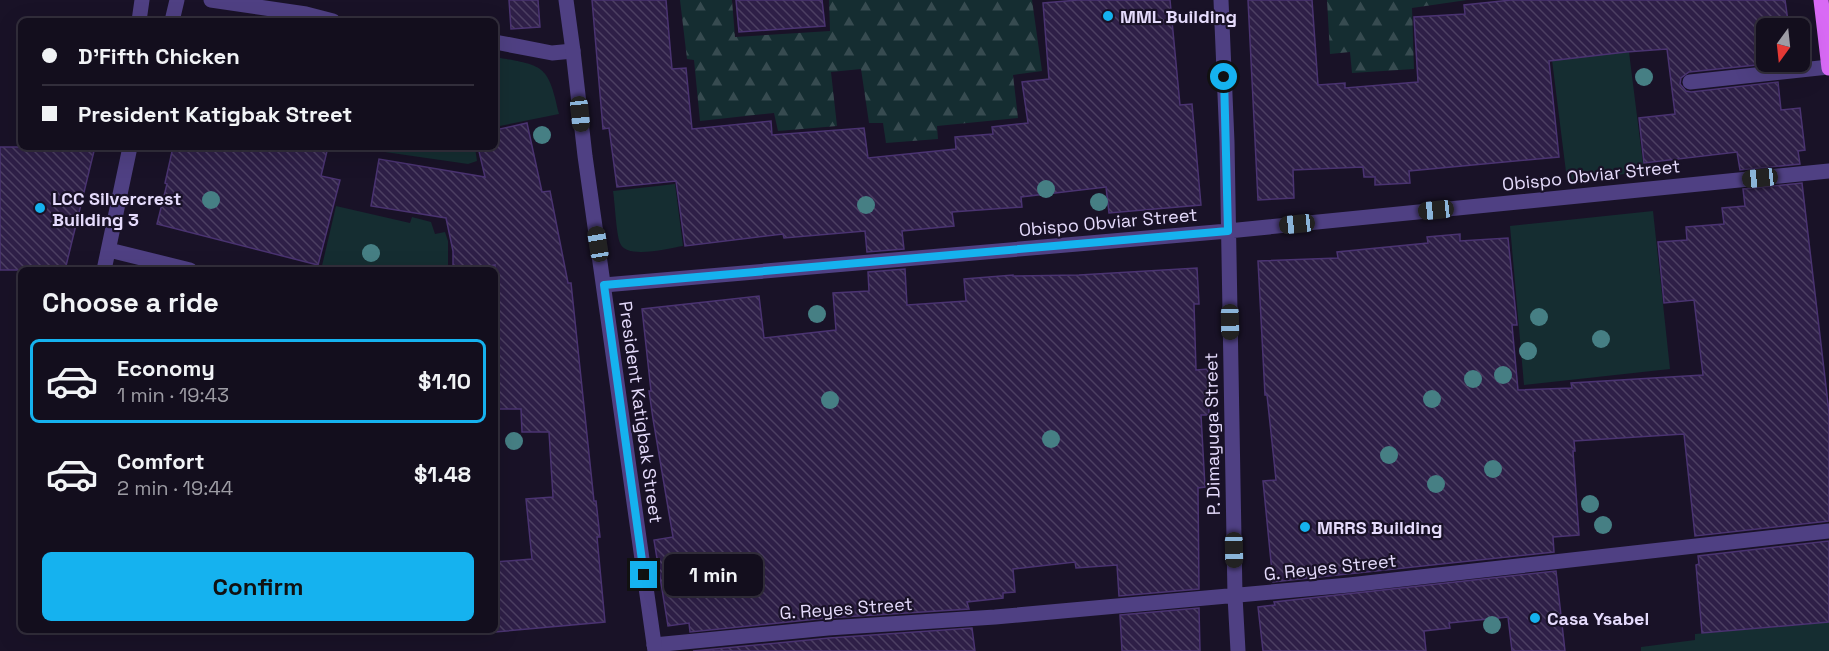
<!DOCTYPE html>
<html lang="en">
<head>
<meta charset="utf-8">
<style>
	body { margin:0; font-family:"Space Grotesk",sans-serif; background:#1c1726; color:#f1f3f6; height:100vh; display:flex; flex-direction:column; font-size:22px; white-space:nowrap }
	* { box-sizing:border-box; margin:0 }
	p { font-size:20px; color:#9d9ca4 }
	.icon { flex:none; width:33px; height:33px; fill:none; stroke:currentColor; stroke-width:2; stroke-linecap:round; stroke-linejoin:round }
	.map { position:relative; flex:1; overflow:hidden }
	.details { position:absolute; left:18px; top:267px; width:480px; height:366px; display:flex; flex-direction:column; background:#130e1d; border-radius:9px; box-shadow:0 6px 24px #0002,0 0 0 2px #322e3b }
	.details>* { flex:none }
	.banner { position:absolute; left:18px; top:18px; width:480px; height:132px; border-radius:9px; box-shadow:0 6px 24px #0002,0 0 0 2px #322e3b; display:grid; align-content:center; height:132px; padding:0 24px; background:#130e1d }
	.needle { width:39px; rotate:195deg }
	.controls { position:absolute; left:1756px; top:18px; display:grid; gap:12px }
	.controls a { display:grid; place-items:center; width:54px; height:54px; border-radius:9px; background:#130e1d; box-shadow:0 6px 24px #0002,0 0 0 2px #322e3b; font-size:30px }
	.end { position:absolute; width:27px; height:27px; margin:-14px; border:8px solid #15b2ef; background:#111; box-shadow:0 0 0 3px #111 }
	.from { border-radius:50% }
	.bubble { position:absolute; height:42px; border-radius:9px; background:#130e1d; box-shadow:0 6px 24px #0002,0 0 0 2px #322e3b; font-size:20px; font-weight:700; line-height:42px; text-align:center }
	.car { position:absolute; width:18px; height:36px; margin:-18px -9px; border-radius:8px; box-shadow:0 0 4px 2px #0007; background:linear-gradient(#222 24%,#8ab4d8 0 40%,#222 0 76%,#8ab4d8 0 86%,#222 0) }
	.banner b { display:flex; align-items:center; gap:21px; height:57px; font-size:22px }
	.banner b+b { border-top:2px solid #322e3b }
	.banner i { width:15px; height:15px; background:#f1f3f6 }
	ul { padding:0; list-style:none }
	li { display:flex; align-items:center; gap:18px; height:84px; margin:0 12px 9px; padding:0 12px; border:3px solid transparent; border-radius:9px }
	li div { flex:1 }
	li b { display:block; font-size:22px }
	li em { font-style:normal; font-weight:700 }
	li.active { border-color:#15b2ef }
	li>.icon { width:54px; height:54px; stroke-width:1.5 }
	h2 { padding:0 24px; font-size:27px; line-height:72px }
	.cta { display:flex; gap:12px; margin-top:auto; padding:12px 24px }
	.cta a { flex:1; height:69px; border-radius:9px; background:#15b2ef; color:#111; font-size:24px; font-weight:700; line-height:69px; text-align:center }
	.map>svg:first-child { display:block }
	.green { fill:#152d31 }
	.forest { fill:url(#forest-firs) }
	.building { fill:url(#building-back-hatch); stroke:#4a3371; stroke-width:1.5 }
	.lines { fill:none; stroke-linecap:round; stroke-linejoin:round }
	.service { stroke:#4f4083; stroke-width:15 }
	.minor { stroke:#4f4083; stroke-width:15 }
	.tertiary { stroke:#4f4083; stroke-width:15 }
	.primary { stroke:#d96af5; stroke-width:15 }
	.tree { fill:#467f84 }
	.route { stroke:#15b2ef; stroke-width:8 }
	.poi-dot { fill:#15b2ef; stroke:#191227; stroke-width:2 }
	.labels { text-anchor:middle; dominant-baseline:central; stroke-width:4.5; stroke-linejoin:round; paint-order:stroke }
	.poi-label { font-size:18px; font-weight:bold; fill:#e5dbfc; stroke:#191227; text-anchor:start }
	.street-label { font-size:18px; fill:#e5dbfc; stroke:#191227 }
</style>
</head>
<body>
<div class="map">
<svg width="1829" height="651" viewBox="0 0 1829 651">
	<defs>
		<pattern id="forest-firs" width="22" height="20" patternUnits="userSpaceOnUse" patternTransform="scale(1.5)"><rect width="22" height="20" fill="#152d31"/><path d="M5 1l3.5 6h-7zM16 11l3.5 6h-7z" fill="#374b50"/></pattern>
		<pattern id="building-back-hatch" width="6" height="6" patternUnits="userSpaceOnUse" patternTransform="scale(1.5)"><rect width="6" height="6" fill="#2e1f47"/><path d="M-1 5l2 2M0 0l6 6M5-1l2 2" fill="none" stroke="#4c3f62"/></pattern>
	</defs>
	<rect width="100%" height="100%" fill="#191227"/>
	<!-- green -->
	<path class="green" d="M 1629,52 L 1644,172 L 1567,180 L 1552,60 Z
		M 495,57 C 544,66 548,64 559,114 L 495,127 Z
		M 371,147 L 475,147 L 477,161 L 468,164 L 371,150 Z
		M 675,184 L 683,246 C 669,248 626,260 620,243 C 616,233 615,203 613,191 Z
		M 336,206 L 410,223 L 412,217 L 431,222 L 435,234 L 445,232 L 448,241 L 448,270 L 321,270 Z
		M 1653,211 L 1670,369 L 1524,385 L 1510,226 Z
		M 1829,622 L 1829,651 L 1641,651 L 1641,647 L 1695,640 L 1695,634 Z"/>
	<!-- forest -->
	<path class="forest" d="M 680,0 L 732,0 L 735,37 L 830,31 L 829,0 L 1032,0 L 1042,71 L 1013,75 L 1018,118 L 937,126 L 938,139 L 886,143 L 883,123 L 869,123 L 861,69 L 831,72 L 837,126 L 778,131 L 774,113 L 700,121 L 694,60 L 687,59 Z
		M 1327,0 L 1467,0 L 1412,8 L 1414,69 L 1352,73 L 1350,52 L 1330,54 Z"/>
	<!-- building -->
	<path class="building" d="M 509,0 L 538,0 L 540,27 L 511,29 Z
		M 592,0 L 666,0 L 672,69 L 686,68 L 692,129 L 771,121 L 772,135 L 864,128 L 868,158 L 956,149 L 955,137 L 993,134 L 992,127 L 1028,123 L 1022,82 L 1049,79 L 1043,3 L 1078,0 L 1170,0 L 1180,105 L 1192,104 L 1201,205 L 1109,213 L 1106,187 L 1021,197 L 1022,207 L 952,212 L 954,226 L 902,231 L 904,249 L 867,252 L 865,231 L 784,238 L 783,234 L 685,246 L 676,181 L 617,187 L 609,128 L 603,129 Z
		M 736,0 L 822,0 L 825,26 L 739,32 Z
		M 1248,0 L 1312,0 L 1318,85 L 1345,83 L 1345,88 L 1418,82 L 1414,17 L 1465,14 L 1464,5 L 1511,0 L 1785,0 L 1789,28 L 1767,28 L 1767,62 L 1776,62 L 1776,63 L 1689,72 L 1681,78 L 1680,84 L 1686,91 L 1691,92 L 1778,82 L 1781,110 L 1800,108 L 1805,150 L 1798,151 L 1800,164 L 1740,170 L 1737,152 L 1644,163 L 1639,118 L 1675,114 L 1667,49 L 1626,52 L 1549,61 L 1559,157 L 1409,171 L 1410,183 L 1375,185 L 1375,177 L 1364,177 L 1363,167 L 1293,170 L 1294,198 L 1258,200 Z
		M 527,123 L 542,192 L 550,191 L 568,283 L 571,283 L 594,501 L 596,501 L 600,537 L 597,537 L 605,622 L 495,632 L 495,562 L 532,559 L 526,499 L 553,497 L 549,432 L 522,432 L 521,409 L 495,409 L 495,265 L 467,270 L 453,270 L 453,251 L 446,218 L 371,206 L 379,159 L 485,177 L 478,147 L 495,147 L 495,130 Z
		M 0,147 L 95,147 L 65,270 L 0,270 Z
		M 173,147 L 328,147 L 321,176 L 340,180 L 318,265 L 157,224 L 167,184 L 165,183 Z
		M 1802,183 L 1829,412 L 1829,521 L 1695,536 L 1684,434 L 1574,441 L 1575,451 L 1573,451 L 1579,535 L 1553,537 L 1554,552 L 1273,582 L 1263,481 L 1276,480 L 1267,395 L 1265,395 L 1258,261 L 1338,258 L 1337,252 L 1428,243 L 1427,237 L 1460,234 L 1460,241 L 1508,238 L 1517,325 L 1512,325 L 1518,390 L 1572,388 L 1571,383 L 1703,375 L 1694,300 L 1664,303 L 1658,242 L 1687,240 L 1686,227 L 1724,224 L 1722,208 L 1745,206 L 1743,189 Z
		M 1197,268 L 1199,304 L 1194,304 L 1196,370 L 1208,369 L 1209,415 L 1201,415 L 1205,487 L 1198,488 L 1199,589 L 1119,596 L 1117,565 L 1076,568 L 1075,562 L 1013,569 L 1015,592 L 1003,593 L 1003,598 L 967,602 L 969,609 L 827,618 L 690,632 L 689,623 L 668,626 L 654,540 L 673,537 L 653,419 L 649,391 L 651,391 L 642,309 L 759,296 L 764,338 L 836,330 L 833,293 L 869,291 L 868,272 L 905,269 L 907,305 L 966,301 L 964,279 L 1013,275 L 1013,276 L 1079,275 Z
		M 1829,541 L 1829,622 L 1702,633 L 1696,565 L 1699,564 L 1698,556 Z
		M 1556,571 L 1565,651 L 1512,651 L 1508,617 L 1449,623 L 1450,628 L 1424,631 L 1426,651 L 1263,651 L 1258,607 L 1275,605 L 1274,602 Z
		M 1199,608 L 1200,651 L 1122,651 L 1120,615 Z
		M 972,628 L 975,651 L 693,651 L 829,638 Z"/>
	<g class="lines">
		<!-- service -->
		<path class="service" d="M 139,21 L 142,0
			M 172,21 L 177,0
			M 1690,82 L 1829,67
			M 109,250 L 190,270
			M 104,270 L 130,147"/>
		<!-- minor -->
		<path class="minor" d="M 211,0 L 306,14 L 333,21
			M 1221,0 L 1227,142 L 1235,596 L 1238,651
			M 495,42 L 552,53 L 573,51
			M 604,285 L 1228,231 L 1829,171
			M 654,645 L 828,628 L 995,617 L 1349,585 L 1829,531"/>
		<!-- tertiary -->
		<path class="tertiary" d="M 566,0 L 573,51 L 585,156 L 655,651"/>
		<!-- primary -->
		<path class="primary" d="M 1821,0 L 1829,68"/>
	</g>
	<!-- trees -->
	<g class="tree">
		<circle cx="1644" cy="77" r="9"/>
		<circle cx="542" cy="135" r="9"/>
		<circle cx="1046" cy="189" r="9"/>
		<circle cx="211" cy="200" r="9"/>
		<circle cx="1099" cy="202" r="9"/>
		<circle cx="866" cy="205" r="9"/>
		<circle cx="371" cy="253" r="9"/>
		<circle cx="817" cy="314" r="9"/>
		<circle cx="1539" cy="317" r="9"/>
		<circle cx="1601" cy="339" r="9"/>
		<circle cx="1528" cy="351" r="9"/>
		<circle cx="1503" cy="375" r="9"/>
		<circle cx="1473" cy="379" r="9"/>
		<circle cx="1432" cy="399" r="9"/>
		<circle cx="830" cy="400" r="9"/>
		<circle cx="1051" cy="439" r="9"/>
		<circle cx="514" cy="441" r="9"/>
		<circle cx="1389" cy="455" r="9"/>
		<circle cx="1493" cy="469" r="9"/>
		<circle cx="1436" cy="484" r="9"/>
		<circle cx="1590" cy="504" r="9"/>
		<circle cx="1603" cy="525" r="9"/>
		<circle cx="1492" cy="625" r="9"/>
	</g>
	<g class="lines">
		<!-- route -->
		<path class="route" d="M 644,575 L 604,285 L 1228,231 L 1224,77"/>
	</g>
	<!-- markers -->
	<g class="poi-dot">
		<circle cx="1108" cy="16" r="6"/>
		<circle cx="40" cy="208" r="6"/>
		<circle cx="1305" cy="527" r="6"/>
		<circle cx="1535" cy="618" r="6"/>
	</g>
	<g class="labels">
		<!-- poi labels -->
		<g class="poi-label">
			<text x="1120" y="16">MML Building</text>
			<text x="52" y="198">LCC Silvercrest<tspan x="52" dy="21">Building 3</tspan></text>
			<text x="1317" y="527">MRRS Building</text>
			<text x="1547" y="618">Casa Ysabel</text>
		</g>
		<!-- street labels -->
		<g class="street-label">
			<text transform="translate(1591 175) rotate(-6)">Obispo Obviar Street</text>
			<text transform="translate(1108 222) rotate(-5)">Obispo Obviar Street</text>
			<text transform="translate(641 412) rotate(82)">President Katigbak Street</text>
			<text transform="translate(1212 434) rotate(-91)">P. Dimayuga Street</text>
			<text transform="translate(1330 567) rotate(-6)">G. Reyes Street</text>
			<text transform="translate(846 608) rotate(-4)">G. Reyes Street</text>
		</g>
	</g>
</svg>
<div class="controls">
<a><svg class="needle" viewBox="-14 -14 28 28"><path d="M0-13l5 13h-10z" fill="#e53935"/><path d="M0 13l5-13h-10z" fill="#9d9ca4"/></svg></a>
</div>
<i class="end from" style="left:1224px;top:77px"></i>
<i class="end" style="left:644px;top:575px"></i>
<div class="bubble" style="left:664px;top:554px;width:99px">1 min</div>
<i class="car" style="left:580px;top:114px;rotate:174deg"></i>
<i class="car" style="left:1760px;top:178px;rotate:264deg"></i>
<i class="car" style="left:1436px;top:210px;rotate:264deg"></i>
<i class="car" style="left:1297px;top:224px;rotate:264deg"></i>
<i class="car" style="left:598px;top:244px;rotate:351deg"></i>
<i class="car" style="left:1230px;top:322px;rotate:179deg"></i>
<i class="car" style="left:1234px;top:550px;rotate:179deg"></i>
<div class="banner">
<b><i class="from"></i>D'Fifth Chicken</b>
<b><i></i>President Katigbak Street</b>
</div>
<section class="details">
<h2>Choose a ride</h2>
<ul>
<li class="active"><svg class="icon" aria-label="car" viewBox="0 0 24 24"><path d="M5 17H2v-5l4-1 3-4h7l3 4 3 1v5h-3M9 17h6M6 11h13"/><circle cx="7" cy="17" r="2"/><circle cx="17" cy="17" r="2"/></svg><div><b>Economy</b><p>1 min · 19:43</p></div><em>$1.10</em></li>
<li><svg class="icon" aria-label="car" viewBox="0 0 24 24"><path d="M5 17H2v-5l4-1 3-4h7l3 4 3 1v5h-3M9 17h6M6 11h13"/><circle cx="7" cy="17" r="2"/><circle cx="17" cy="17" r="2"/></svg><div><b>Comfort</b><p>2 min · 19:44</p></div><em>$1.48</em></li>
</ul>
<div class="cta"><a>Confirm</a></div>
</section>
</div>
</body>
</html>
